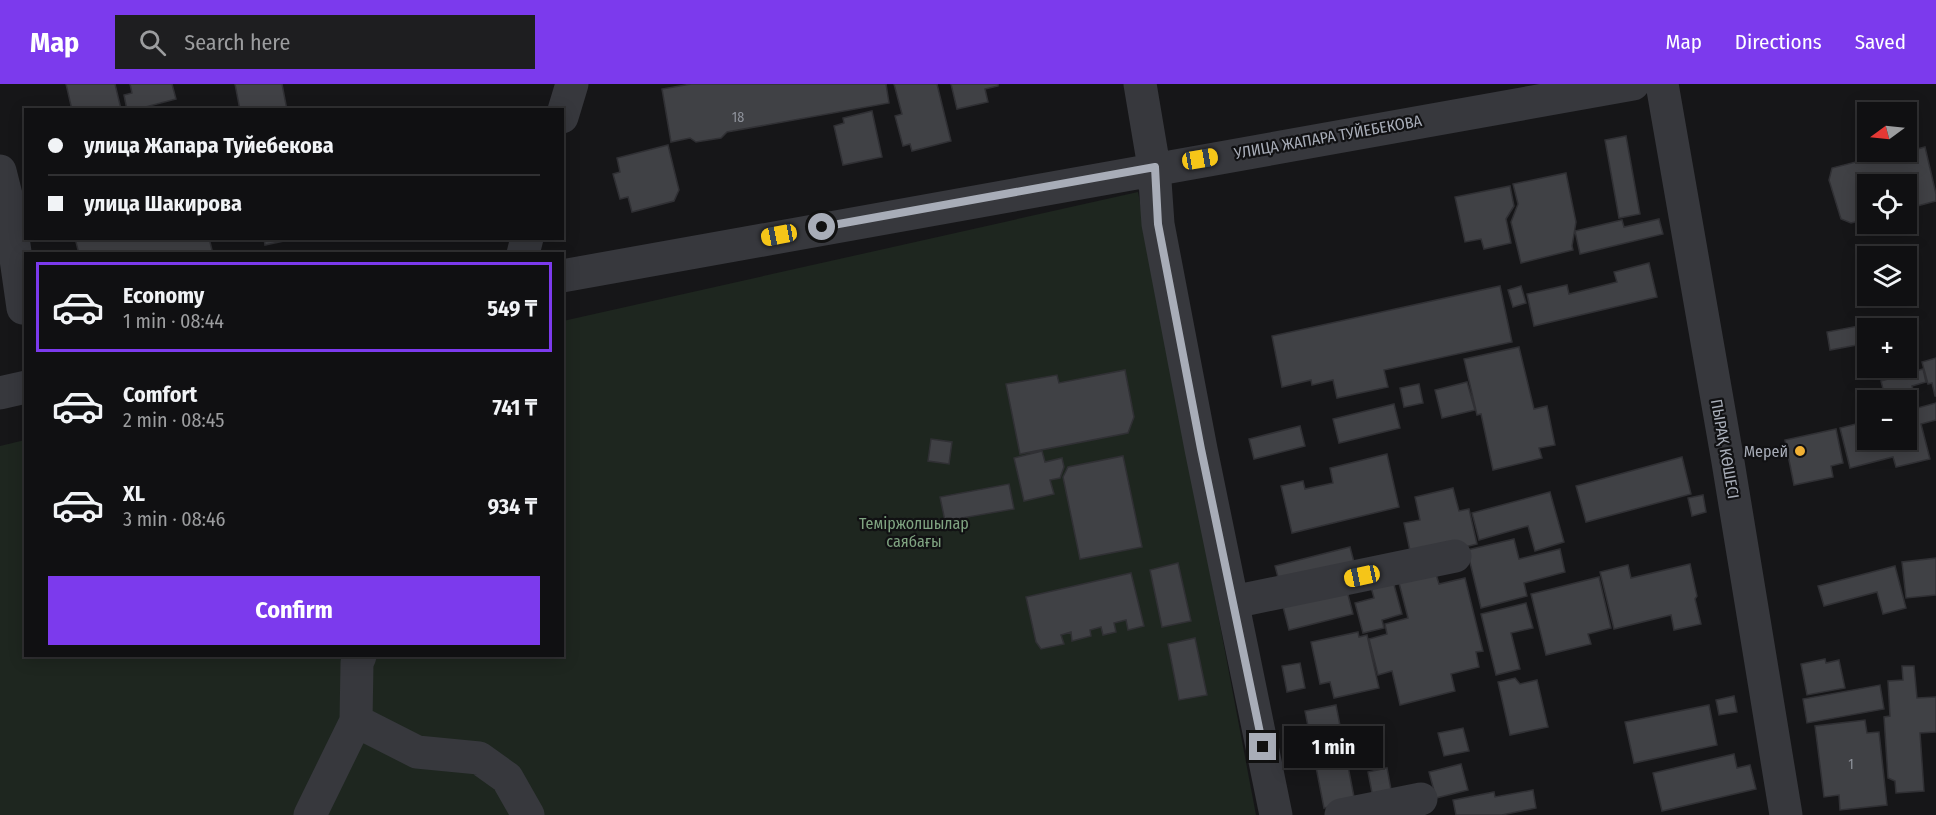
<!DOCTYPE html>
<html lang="en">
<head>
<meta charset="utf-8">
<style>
	body { margin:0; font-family:"Fira Sans Condensed",sans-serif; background:#1e1e20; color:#f1f3f6; height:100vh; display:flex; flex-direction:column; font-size:22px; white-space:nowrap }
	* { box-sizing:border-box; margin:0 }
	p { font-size:20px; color:#9c9d9f }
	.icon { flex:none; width:33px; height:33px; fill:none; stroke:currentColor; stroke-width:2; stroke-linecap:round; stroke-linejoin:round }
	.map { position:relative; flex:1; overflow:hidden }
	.sheet { position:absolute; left:24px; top:168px; width:540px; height:405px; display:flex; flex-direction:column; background:#101012; border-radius:0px; box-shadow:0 3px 15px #0003,0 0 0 2px #303032 }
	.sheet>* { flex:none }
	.banner { position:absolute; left:24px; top:24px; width:540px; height:132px; border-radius:0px; box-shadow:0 3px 15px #0003,0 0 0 2px #303032; display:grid; align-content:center; height:132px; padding:0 24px; background:#101012 }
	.needle { width:39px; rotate:255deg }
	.controls { position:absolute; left:1857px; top:18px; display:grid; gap:12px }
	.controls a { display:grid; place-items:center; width:60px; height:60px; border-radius:0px; background:#101012; box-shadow:0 3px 15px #0003,0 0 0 2px #303032; font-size:30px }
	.end { position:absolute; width:27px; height:27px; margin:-14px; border:8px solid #a8adb8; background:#111; box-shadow:0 0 0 3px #111 }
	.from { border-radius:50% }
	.bubble { position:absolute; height:42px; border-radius:0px; background:#101012; box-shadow:0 3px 15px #0003,0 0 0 2px #303032; font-size:20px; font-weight:700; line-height:42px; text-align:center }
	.car { position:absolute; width:18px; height:36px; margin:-18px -9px; border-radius:8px; box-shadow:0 0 4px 2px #0007; background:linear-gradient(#f5c518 24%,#345 0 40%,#f5c518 0 76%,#345 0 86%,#f5c518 0) }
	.banner b { display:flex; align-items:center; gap:21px; height:57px; font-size:22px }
	.banner b+b { border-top:2px solid #303032 }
	.banner i { width:15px; height:15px; background:#f1f3f6 }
	ul { padding:10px 0 0; list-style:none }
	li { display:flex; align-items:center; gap:18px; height:90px; margin:0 12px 9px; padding:0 12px; border:3px solid transparent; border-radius:0px }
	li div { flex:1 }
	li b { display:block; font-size:22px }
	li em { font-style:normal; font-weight:700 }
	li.current { border-color:#7c3aed }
	li>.icon { width:54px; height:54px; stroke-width:1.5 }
	.action { display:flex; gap:12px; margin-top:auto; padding:12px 24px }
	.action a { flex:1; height:69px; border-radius:0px; background:#7c3aed; color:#fff; font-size:24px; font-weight:700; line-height:69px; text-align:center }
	header { display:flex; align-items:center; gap:36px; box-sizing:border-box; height:84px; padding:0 30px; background:#7c3aed; color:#fff }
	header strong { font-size:28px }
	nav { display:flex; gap:33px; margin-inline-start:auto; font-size:21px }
	.search { width:420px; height:54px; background:#1e1e20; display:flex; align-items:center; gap:15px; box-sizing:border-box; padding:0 21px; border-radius:0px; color:#9c9d9f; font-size:22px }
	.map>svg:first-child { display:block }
	.green { fill:#1e261f }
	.building { fill:#404145; stroke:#303034; stroke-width:1.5 }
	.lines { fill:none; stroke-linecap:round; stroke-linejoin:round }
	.minor { stroke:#37383d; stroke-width:33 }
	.route { stroke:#a8adb8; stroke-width:8 }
	.poi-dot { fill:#f2b134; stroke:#111113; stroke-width:2 }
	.labels { text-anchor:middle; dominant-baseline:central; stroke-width:4.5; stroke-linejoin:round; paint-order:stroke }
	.number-label { font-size:14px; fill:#8e929b }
	.street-label { font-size:16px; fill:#a8adb8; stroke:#111113 }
	.poi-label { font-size:16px; fill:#a8adb8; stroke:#111113; text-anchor:end }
	.park-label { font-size:16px; fill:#7fa381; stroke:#111113 }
</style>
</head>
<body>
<header>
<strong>Map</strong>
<div class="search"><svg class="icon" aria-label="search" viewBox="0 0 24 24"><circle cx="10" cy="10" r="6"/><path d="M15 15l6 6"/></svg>Search here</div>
<nav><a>Map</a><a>Directions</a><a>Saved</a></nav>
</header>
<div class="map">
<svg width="1936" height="731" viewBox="0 0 1936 731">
	<rect width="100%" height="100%" fill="#161618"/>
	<!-- green -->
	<path class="green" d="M 1138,108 L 1256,731 L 0,731 L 0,362 L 25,356 L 26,572 L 562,572 L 563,237 Z"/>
	<!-- building -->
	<path class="building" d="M 66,0 L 115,0 L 121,25 L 72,26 Z
		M 130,0 L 172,0 L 176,15 L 134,26 L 127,26 L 124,11 L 132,9 Z
		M 235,0 L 282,0 L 287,26 L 240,26 Z
		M 691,0 L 886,0 L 889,19 L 727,48 L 721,54 L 696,58 L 690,54 L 671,58 L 662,5 Z
		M 894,0 L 937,0 L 951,57 L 912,67 L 910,60 L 903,62 L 895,32 L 902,30 Z
		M 951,0 L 998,0 L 998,2 L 985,5 L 988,18 L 957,25 Z
		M 872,27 L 882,73 L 843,81 L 834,42 L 844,39 L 843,34 Z
		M 1626,52 L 1640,130 L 1619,134 L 1605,56 Z
		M 1914,53 L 1917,65 L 1925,63 L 1936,110 L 1936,117 L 1906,125 L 1906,100 L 1868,100 L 1868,135 L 1851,139 L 1841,135 L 1829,96 L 1832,84 L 1895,68 L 1906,68 L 1906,55 Z
		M 668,61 L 679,106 L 674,117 L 632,128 L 628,113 L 620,115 L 613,90 L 620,88 L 617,74 Z
		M 1566,89 L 1576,138 L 1572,162 L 1573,166 L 1521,179 L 1511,138 L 1518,120 L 1513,100 Z
		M 1510,102 L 1514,122 L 1506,135 L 1511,159 L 1484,165 L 1481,155 L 1465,158 L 1455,113 Z
		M 1659,135 L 1663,150 L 1580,170 L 1575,147 L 1622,136 L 1624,143 Z
		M 75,154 L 209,154 L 213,170 L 79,170 Z
		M 264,154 L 298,154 L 265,161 Z
		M 1649,179 L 1657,213 L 1534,242 L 1527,210 L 1567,201 L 1569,210 L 1617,198 L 1614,188 Z
		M 1500,202 L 1512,258 L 1384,286 L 1388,303 L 1337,314 L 1333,296 L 1312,301 L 1311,296 L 1282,303 L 1272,252 Z
		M 1521,202 L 1526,219 L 1513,223 L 1508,206 Z
		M 1889,236 L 1891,244 L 1868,244 L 1868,259 L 1830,266 L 1827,248 Z
		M 1519,263 L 1534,325 L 1547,322 L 1555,361 L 1539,364 L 1542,374 L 1493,386 L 1481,330 L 1477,331 L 1464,275 Z
		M 1936,274 L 1936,312 L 1935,312 L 1932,299 L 1928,300 L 1922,278 Z
		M 1923,285 L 1926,298 L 1912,302 L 1916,317 L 1906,320 L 1906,316 L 1868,316 L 1867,330 L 1862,311 L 1883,305 L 1881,297 Z
		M 1125,286 L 1134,333 L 1128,349 L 1020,370 L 1006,300 L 1057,291 L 1059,299 Z
		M 1467,298 L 1475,326 L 1442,334 L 1435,306 Z
		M 1419,300 L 1423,319 L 1404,323 L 1400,304 Z
		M 1936,319 L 1936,336 L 1921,340 L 1930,375 L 1896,383 L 1893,373 L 1850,384 L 1840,344 L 1868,337 L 1868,356 L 1906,356 L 1906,327 Z
		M 1394,320 L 1400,344 L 1339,359 L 1333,335 Z
		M 1300,342 L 1305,362 L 1254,375 L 1249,355 Z
		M 1836,345 L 1843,379 L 1831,382 L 1833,393 L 1794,401 L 1785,356 Z
		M 931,355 L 952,358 L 949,380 L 928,377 Z
		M 1042,367 L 1045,378 L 1062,374 L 1064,383 L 1060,394 L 1050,396 L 1054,410 L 1024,417 L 1014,374 Z
		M 1387,370 L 1399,423 L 1292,449 L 1281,402 L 1303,397 L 1305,405 L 1333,399 L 1330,384 Z
		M 1123,372 L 1142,463 L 1080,475 L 1063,393 L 1068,383 Z
		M 1682,373 L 1691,410 L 1586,438 L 1576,402 Z
		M 1009,400 L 1014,425 L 945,437 L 940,413 Z
		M 1453,404 L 1459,427 L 1469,425 L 1477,460 L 1412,476 L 1404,439 L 1420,436 L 1415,413 Z
		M 1550,408 L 1564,458 L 1535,467 L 1528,442 L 1479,456 L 1472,429 Z
		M 1703,411 L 1706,428 L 1692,432 L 1688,414 Z
		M 1514,455 L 1519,475 L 1560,465 L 1565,488 L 1524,499 L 1527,512 L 1481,524 L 1467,466 Z
		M 1350,463 L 1355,482 L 1280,501 L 1275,482 Z
		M 1936,474 L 1936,511 L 1906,514 L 1902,478 Z
		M 1178,479 L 1191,537 L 1162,543 L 1150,486 Z
		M 1690,480 L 1697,512 L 1695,515 L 1701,540 L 1674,546 L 1671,531 L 1614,545 L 1600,488 L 1628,481 L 1631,494 Z
		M 1895,482 L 1906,524 L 1883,530 L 1877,508 L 1824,522 L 1818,502 Z
		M 1131,489 L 1144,542 L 1128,546 L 1126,536 L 1114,539 L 1116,548 L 1103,551 L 1101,543 L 1090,546 L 1091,552 L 1072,557 L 1071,548 L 1061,551 L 1064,560 L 1041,565 L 1036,558 L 1026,513 Z
		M 1436,490 L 1439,500 L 1465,494 L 1483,567 L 1476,568 L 1479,583 L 1451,590 L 1455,607 L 1400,621 L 1392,587 L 1378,591 L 1369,555 L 1387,550 L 1385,540 L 1408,534 L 1399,499 Z
		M 1599,493 L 1611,544 L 1588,550 L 1591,560 L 1546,571 L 1531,510 Z
		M 1393,497 L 1402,530 L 1382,536 L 1384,544 L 1363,549 L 1355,519 L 1374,514 L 1371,503 Z
		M 1345,499 L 1353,530 L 1289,546 L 1281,515 Z
		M 1526,519 L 1533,544 L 1511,549 L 1520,585 L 1496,591 L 1481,530 Z
		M 1358,548 L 1359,553 L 1367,551 L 1379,604 L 1334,614 L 1330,598 L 1320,600 L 1311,558 Z
		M 1195,554 L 1207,611 L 1179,616 L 1168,560 Z
		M 1825,575 L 1826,579 L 1839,576 L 1845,604 L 1807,611 L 1801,580 Z
		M 1300,579 L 1305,604 L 1287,608 L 1282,582 Z
		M 1902,582 L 1914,582 L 1917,614 L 1936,613 L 1936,648 L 1920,649 L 1924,707 L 1896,709 L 1895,697 L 1888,694 L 1884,633 L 1890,632 L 1888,597 L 1903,596 Z
		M 1515,594 L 1520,600 L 1537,596 L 1548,643 L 1510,651 L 1498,598 Z
		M 1880,601 L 1884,625 L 1807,639 L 1803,615 Z
		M 1734,612 L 1737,628 L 1719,631 L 1716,616 Z
		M 1336,621 L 1355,718 L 1324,724 L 1305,627 Z
		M 1709,621 L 1717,661 L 1634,679 L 1625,638 Z
		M 1865,636 L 1867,649 L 1879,648 L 1887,721 L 1840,726 L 1839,711 L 1824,713 L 1815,642 Z
		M 1463,644 L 1469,667 L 1444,672 L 1438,649 Z
		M 1734,670 L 1737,684 L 1750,681 L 1756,705 L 1662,727 L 1653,689 Z
		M 1461,680 L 1468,706 L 1436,714 L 1429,688 Z
		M 1387,684 L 1392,711 L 1373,714 L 1368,688 Z
		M 1533,706 L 1536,724 L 1502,731 L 1456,731 L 1453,716 L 1494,708 L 1495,713 Z"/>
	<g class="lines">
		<!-- minor -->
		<path class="minor" d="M 1140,0 L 1154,83 L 1158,140 L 1201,365 L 1276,731
			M 1662,0 L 1728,378 L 1786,731
			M 562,33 L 572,0
			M 0,87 L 8,119 L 23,224
			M 523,170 L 527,154
			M 562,192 C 919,125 1276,62 1633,0
			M 0,309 L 26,303
			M 1233,518 L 1455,472
			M 356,637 L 417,668 L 479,674 L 507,694 L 528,731
			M 310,731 L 356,637 L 357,579 L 360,572
			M 1341,731 L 1421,715"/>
	</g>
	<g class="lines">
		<!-- route -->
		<path class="route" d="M 822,143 L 1155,83 L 1158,140 L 1201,365 L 1263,663"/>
	</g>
	<!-- markers -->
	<circle class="poi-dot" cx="1800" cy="367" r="6"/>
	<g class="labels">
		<!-- number labels -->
		<g class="number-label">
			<text x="738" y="33">18</text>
			<text x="1851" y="680">1</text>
		</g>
		<!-- street labels -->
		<g class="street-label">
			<text transform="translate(1328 53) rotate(-10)">УЛИЦА ЖАПАРА ТУЙЕБЕКОВА</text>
			<text transform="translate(1725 365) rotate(80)">ПЫРАҚ КӨШЕСІ</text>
		</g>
		<!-- poi labels -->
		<g class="poi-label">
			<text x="1788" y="367">Мерей</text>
		</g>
		<!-- park labels -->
		<g class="park-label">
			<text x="914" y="439">Теміржолшылар<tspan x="914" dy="18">саябағы</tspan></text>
		</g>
	</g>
</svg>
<div class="controls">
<a><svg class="needle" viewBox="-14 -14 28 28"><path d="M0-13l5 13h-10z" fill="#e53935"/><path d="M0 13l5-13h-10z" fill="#9c9d9f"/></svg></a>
<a><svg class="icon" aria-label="locate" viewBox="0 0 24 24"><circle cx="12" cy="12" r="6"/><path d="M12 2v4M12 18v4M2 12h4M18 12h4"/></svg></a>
<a><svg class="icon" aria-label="layers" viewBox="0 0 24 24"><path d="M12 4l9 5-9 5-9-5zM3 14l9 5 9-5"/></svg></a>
<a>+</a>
<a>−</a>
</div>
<i class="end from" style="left:822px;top:143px"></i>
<i class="end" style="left:1263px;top:663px"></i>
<div class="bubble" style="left:1284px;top:642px;width:99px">1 min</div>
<i class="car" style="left:1200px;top:75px;rotate:80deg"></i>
<i class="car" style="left:779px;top:151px;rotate:259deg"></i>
<i class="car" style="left:1362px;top:492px;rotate:258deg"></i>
<div class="banner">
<b><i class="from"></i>улица Жапара Туйебекова</b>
<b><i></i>улица Шакирова</b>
</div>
<section class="sheet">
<ul>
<li class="current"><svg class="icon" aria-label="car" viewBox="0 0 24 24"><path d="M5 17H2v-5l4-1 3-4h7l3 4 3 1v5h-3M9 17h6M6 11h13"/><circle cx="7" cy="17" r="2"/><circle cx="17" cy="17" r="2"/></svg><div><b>Economy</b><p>1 min · 08:44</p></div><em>549 ₸</em></li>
<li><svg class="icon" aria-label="car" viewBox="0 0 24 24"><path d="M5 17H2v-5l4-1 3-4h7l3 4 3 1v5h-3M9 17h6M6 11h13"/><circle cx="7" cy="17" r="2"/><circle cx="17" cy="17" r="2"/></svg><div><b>Comfort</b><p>2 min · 08:45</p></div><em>741 ₸</em></li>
<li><svg class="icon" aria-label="car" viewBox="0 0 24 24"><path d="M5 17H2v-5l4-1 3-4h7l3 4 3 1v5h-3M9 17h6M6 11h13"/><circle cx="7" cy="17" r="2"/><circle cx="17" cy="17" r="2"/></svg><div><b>XL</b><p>3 min · 08:46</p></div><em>934 ₸</em></li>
</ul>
<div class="action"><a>Confirm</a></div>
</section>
</div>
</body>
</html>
